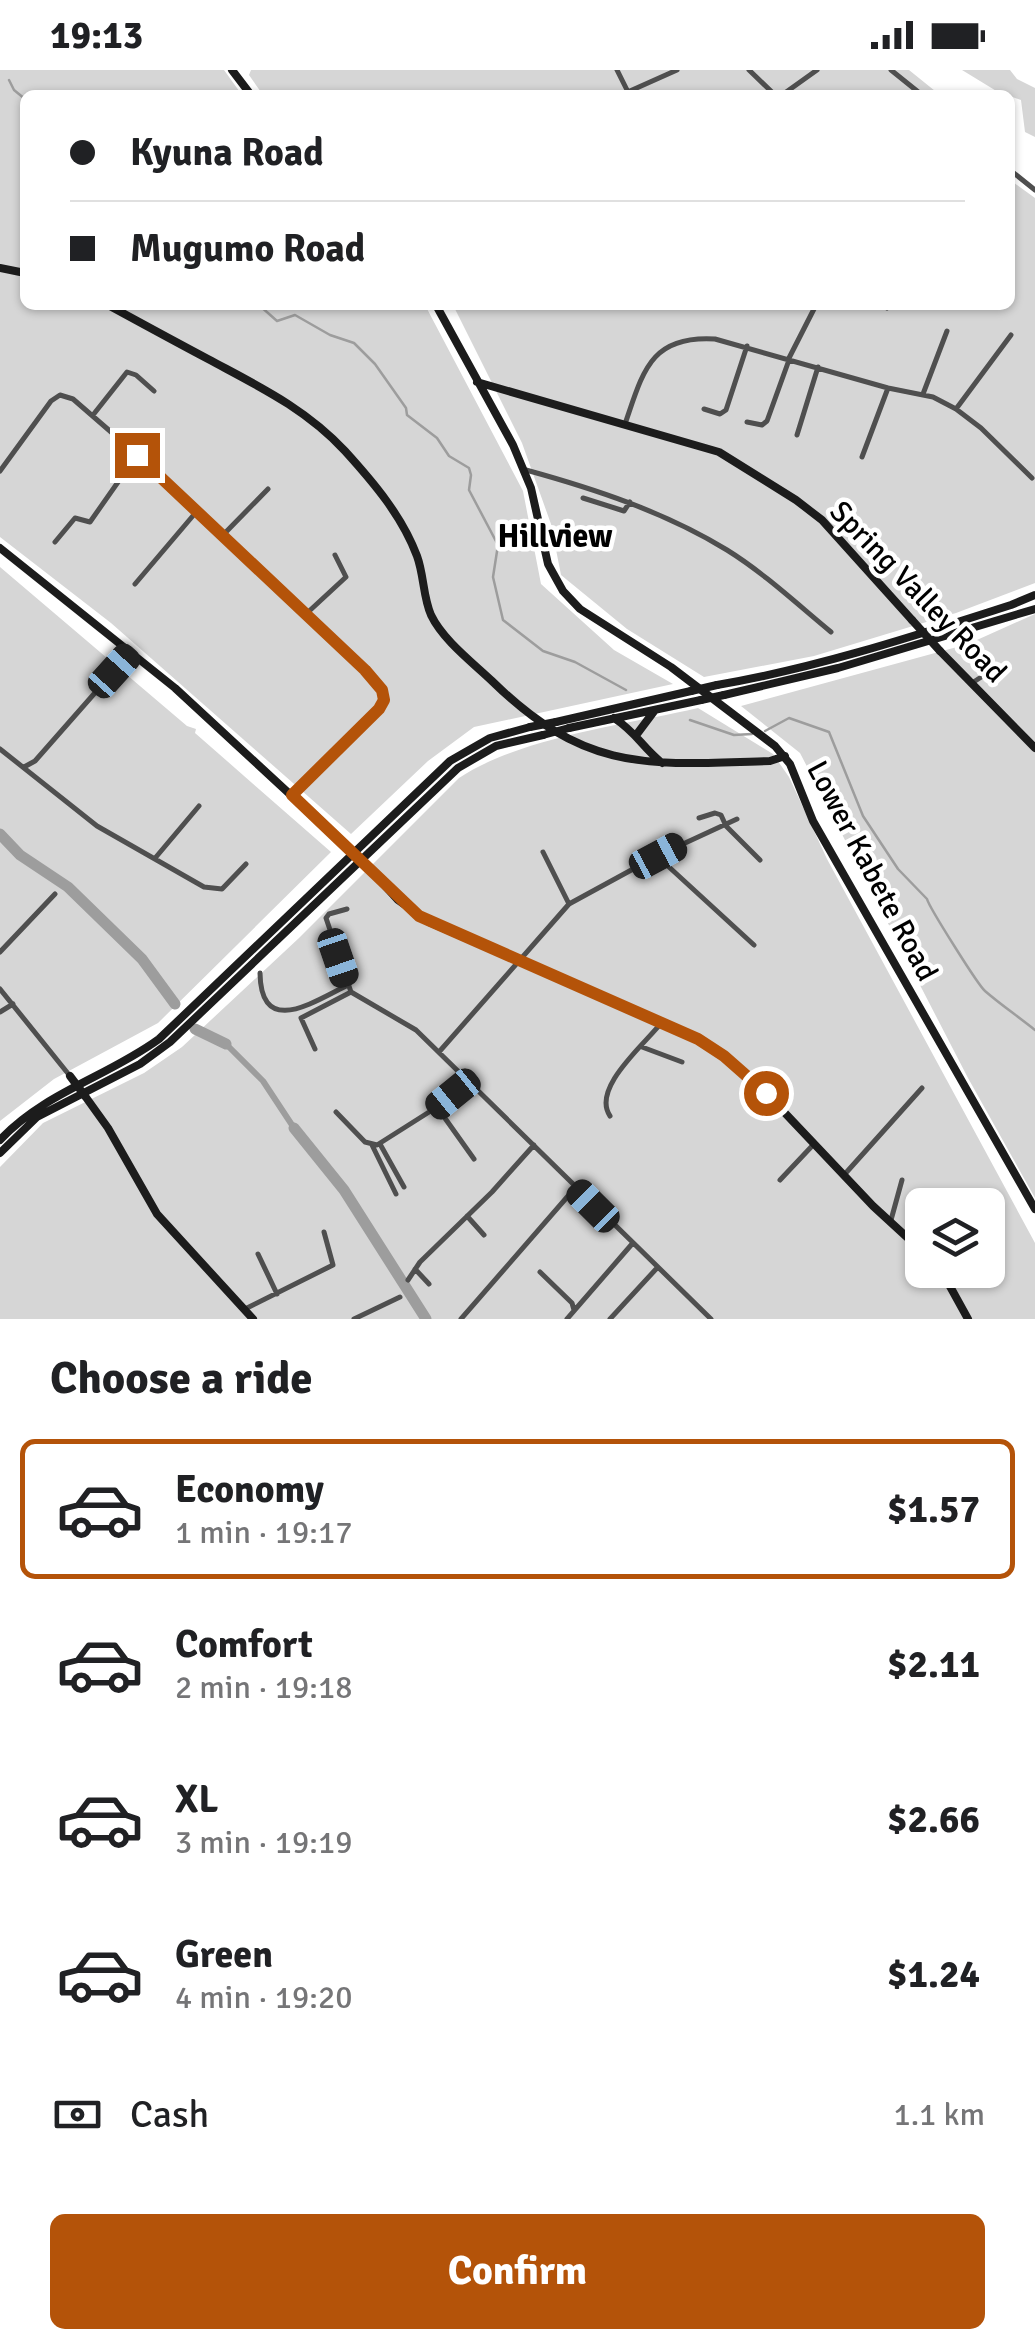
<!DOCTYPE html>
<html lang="en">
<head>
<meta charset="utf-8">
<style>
	body { margin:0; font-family:Signika,sans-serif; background:#f2f2f2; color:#202124; height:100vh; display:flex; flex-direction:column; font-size:38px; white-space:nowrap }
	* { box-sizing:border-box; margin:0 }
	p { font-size:32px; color:#757577 }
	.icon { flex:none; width:55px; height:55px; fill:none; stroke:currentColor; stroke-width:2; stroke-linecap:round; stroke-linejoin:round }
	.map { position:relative; height:1249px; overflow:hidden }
	.details { display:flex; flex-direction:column; background:#fff; flex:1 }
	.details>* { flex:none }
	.top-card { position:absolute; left:20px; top:20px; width:995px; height:220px; border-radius:15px; box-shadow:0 2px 8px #0004; display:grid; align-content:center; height:220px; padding:0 50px; background:#fff }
	.fabs { position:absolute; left:905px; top:1118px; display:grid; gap:20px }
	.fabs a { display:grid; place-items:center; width:100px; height:100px; border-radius:15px; background:#fff; box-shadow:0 2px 8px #0004; font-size:50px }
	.end { position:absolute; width:45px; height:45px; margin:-22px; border:12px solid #b45309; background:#fff; box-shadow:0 0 0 5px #fff }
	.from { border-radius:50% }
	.car { position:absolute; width:30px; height:60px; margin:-30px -15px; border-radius:12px; box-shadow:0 0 8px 2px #0007; background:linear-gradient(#222 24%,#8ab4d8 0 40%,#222 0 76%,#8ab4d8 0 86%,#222 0) }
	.top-card b { display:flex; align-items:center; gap:35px; height:95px; font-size:38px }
	.top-card b+b { border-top:2px solid #e0e0e0 }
	.top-card i { width:25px; height:25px; background:#202124 }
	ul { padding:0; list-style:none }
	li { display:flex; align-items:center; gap:30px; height:140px; margin:0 20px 15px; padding:0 30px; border:5px solid transparent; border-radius:15px }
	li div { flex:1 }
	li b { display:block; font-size:38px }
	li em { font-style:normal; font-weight:800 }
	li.active { border-color:#b45309 }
	li>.icon { width:90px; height:90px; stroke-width:1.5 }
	h2 { padding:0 50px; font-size:45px; line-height:120px }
	.pay { display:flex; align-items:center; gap:25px; height:110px; padding:0 50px; font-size:38px }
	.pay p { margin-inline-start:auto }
	.primary-button { display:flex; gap:20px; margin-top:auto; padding:20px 50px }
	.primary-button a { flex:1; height:115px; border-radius:15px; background:#b45309; color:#fff; font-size:40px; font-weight:800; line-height:115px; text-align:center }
	.status { display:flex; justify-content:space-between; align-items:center; height:70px; padding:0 50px; background:#fff; direction:ltr }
	.status svg { height:28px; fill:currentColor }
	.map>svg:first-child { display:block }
	.green { fill:#d6d6d6; fill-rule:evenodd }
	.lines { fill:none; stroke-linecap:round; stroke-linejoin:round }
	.stream { stroke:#9d9d9d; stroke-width:2.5 }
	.canal { stroke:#9d9d9d; stroke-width:6 }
	.river { stroke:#9d9d9d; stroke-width:11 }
	.street { stroke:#4f4f4f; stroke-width:5 }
	.secondary { stroke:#1c1c1c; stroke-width:8 }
	.secondary-bridge { stroke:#1c1c1c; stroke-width:8 }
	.route { stroke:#b45309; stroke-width:12 }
	.labels { text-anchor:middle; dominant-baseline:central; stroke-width:9; stroke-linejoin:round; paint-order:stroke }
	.street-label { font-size:30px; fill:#000; stroke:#fff }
	.neighbourhood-label { font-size:32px; font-weight:bold; fill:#000; stroke:#fff }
</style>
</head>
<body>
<div class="status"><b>19:13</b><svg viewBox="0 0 49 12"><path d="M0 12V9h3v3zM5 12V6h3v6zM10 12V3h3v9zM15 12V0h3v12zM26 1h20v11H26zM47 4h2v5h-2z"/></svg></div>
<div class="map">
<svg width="1035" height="1249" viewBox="0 0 1035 1249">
	<rect width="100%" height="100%" fill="#fff"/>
	<!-- green -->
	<path class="green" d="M 0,0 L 224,0 L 242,25 L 25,25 L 25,235 L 425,235 L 523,421 L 541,514 L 614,580 L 673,614 L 474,657 L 428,691 L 351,764 L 111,553 L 0,467 Z
		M 251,0 L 909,0 L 940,25 L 263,25 L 249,5 Z
		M 962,0 L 1010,0 L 1017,9 L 1035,18 L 1035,67 L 1025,62 L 1021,30 L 998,22 Z
		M 1010,110 L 1035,128 L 1035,513 L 956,543 L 814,586 L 704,607 L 627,559 L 561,505 L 551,454 L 522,373 L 453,235 L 1010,235 Z
		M 0,497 L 187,656 L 196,659 L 195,663 L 331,782 L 158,953 L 54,1009 L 0,1051 Z
		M 1035,544 L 1035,1128 L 968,1008 L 800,683 L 741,636 L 968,574 Z
		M 698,638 L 773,684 L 789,707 L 827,789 L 1035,1173 L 1035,1249 L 0,1249 L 0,1097 L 43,1053 L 144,1003 L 182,977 L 299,868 L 459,708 C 521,667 625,655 698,638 ZM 922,1135 L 988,1135 L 988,1200 L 922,1200 Z"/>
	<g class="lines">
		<!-- stream -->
		<path class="stream" d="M 9,10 L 14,20 L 25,29
			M 259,235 L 277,251 L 295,245 L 330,265 L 354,273 L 375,294 L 406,338 L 407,345 L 437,368 L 449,386 L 469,398 L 471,405 L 469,420 L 498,475 L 493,507 L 503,550 L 543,581 L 575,592 L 626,620
			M 690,650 L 734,665 L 752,664
			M 765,661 L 789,648 L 829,662 L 863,746 L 898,799 L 927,829 C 929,837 978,915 985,921 C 1001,935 1019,947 1035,960"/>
		<!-- canal -->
		<path class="canal" d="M 226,974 L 263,1011 L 294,1058"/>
		<!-- river -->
		<path class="river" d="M 0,764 L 20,785 L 68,817 L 142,889 L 175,934
			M 195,959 L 226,974
			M 294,1058 L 344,1120 L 426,1249"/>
		<!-- street -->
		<path class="street" d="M 617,0 L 628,22
			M 749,0 L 775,25
			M 891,0 L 922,25
			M 621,25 L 677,0
			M 782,25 L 817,0
			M 1010,100 L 1035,120
			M 883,235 L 887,238
			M 788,290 L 816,235
			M 923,324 L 947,261
			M 704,339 L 720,344 L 726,340 L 747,276
			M 956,339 L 1011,265
			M 93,345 L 127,302 L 136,305 L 154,321
			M 747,352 L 762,355 L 767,351 L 789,290
			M 625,354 C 643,302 650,265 715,269 L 888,318 L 933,327 L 956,339 L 981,358 L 1032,408
			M 797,365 L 818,297
			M 862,387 L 888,318
			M 526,400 C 595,419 665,442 727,480 C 764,503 797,534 831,562
			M 0,401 L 51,331 L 60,325 L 73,329 L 156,401 L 365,600 L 382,621 L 382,635 L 293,725
			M 583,428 L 624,441 L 630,432
			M 223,465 L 268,419
			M 55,472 L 75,448 L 90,452 L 137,385
			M 135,514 L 197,441
			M 306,544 L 346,507 L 335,485
			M 972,613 L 992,600
			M 0,679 L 97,756 L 204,817 L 222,819 L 246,794
			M 24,697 L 35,691 L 130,583
			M 699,748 L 715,743 L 721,745 L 726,756 L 760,790
			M 543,782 L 569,834
			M 657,786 L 737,749
			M 156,787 L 199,736
			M 347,839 L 329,844 L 326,848 L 351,922 L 416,960 L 711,1249
			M 0,882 L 55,824
			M 260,903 C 261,968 313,932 348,915
			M 0,919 L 70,1006
			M 0,942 L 13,934
			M 642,977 L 682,992
			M 315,979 L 301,948 L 351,922
			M 439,982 L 569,834 L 657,786 L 754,875
			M 437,1037 L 474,1089
			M 336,1042 L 365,1072 L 377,1075 L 437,1037 L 469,1011
			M 610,1046 C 591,1018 645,974 662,952
			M 380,1074 L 404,1117
			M 372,1075 L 396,1124
			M 844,1105 L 922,1018
			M 780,1110 L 813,1075
			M 467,1146 L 484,1165
			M 891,1150 L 902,1110
			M 258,1184 L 277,1224
			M 415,1199 L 429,1214
			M 540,1202 L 572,1233 L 574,1240
			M 408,1210 L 420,1192 L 492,1122 L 534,1075
			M 245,1239 L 333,1195 L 324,1162
			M 354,1249 L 400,1227
			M 461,1249 L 575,1118
			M 567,1249 L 632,1174
			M 610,1249 L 657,1198"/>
		<!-- secondary -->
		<path class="secondary" d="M 232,0 L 251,25
			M 0,198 L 25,203
			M 108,235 C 141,253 174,271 208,289 C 258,316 305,338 345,381 C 374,413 402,446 417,486 C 424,505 423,527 431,545 C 443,570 472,592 492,611 C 586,703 648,695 770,691 L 785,686
			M 436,235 L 513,375 L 531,418 L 548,494 L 563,521 L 580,539 L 671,597 L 775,676 L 790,694 L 813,751 L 1035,1139
			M 477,312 L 719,382 L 796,430 L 822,450 L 912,550
			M 0,478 L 175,618 L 346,776
			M 940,581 L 1035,678
			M 717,615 C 817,598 914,566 1011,535 L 1035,525
			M 724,625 L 838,598 L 1035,539
			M 614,648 C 637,663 641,676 662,693
			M 556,652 L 691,621
			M 569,658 L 701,630
			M 637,664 L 655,640
			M 366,795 L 398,830 L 429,852 L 664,953 L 713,978 L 766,1023 L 873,1136 L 922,1181
			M 85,1026 L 108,1058 L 157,1144 L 253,1249
			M 0,1070 C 45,1022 107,1007 159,969 L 450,691 L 490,668 L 530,657
			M 0,1083 L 37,1047 L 140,994 L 170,972 L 458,698 L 496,676 L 543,665
			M 941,1200 L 968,1249"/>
		<!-- secondary-bridge -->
		<path class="secondary-bridge" d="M 912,550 L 940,581
			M 691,621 L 717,615
			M 701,630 L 724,625
			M 530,657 L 556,652
			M 543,665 L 569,658
			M 346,776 L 366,795
			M 70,1006 L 85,1026"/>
	</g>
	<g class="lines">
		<!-- route -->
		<path class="route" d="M 137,385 L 365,600 L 382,620 L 384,630 L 379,639 L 292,725 L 419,846 L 698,969 L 724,986 L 766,1023"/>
	</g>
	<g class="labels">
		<!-- street labels -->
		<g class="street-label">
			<text transform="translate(918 522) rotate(46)">Spring Valley Road</text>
			<text transform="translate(872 801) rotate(62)">Lower Kabete Road</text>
		</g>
		<!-- neighbourhood labels -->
		<g class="neighbourhood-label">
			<text x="555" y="466">Hillview</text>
		</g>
	</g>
</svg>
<div class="fabs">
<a><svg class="icon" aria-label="layers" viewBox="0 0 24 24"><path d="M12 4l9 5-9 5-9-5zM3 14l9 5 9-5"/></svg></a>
</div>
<i class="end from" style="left:766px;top:1023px"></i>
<i class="end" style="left:137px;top:385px"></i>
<i class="car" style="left:114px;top:601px;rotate:42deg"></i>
<i class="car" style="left:658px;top:786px;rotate:62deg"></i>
<i class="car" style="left:338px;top:888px;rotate:161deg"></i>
<i class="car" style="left:453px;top:1024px;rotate:231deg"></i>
<i class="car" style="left:593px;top:1136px;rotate:315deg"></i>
<div class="top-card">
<b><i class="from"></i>Kyuna Road</b>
<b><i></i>Mugumo Road</b>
</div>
</div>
<section class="details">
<h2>Choose a ride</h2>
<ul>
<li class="active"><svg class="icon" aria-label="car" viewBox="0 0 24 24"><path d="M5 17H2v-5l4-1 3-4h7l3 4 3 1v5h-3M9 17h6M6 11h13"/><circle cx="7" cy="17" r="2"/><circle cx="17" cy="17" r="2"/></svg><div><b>Economy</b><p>1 min · 19:17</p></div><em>$1.57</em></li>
<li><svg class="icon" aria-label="car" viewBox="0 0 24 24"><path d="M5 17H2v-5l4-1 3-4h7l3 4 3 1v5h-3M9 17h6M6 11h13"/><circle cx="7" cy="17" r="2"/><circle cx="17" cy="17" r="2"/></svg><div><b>Comfort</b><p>2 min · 19:18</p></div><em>$2.11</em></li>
<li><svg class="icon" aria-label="car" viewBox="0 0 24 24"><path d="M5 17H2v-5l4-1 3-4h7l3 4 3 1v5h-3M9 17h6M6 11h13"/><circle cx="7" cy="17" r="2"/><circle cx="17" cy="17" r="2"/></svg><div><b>XL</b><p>3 min · 19:19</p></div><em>$2.66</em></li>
<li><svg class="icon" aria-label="car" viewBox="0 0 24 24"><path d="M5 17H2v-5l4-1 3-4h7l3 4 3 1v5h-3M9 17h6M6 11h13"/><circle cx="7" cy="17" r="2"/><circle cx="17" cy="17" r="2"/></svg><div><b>Green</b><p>4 min · 19:20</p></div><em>$1.24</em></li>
</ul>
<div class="pay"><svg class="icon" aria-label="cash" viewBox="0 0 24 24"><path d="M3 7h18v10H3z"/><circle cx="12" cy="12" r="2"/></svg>Cash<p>1.1 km</p></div>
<div class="primary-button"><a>Confirm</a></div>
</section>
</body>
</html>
